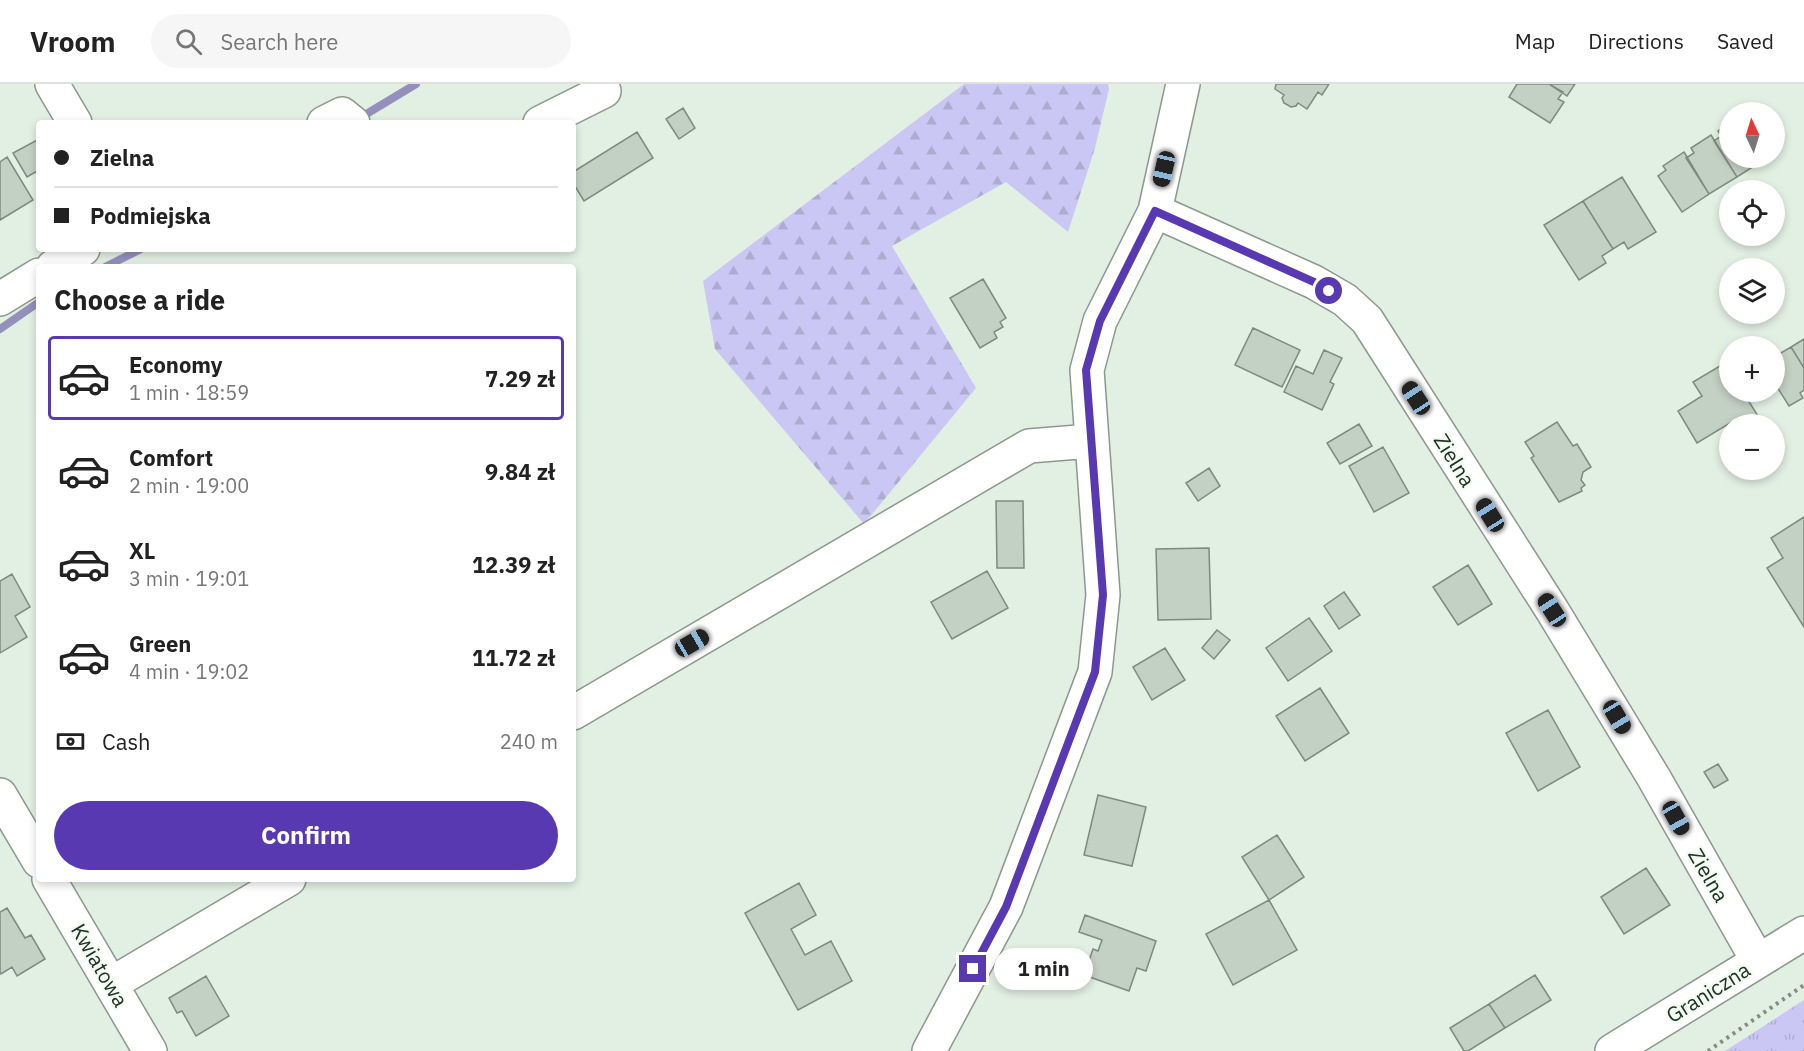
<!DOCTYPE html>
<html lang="en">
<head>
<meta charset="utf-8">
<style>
	body { margin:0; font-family:"IBM Plex Sans",sans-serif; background:#f6f6f6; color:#222; height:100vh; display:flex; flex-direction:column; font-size:22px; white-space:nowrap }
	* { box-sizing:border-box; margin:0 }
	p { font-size:20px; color:#767676 }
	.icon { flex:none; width:33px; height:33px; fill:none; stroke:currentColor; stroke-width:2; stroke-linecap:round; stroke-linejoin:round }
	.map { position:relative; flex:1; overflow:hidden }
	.side { position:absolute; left:36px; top:180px; width:540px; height:618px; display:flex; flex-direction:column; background:#fff; border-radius:6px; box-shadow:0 3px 9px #0003 }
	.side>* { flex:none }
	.banner { position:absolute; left:36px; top:36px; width:540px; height:132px; border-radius:6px; box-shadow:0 3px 9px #0003; display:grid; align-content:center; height:132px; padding:0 18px; background:#fff }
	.needle { width:39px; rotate:356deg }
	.buttons { position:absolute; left:1719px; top:18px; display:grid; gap:12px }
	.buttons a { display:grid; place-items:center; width:66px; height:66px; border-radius:50%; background:#fff; box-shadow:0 3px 9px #0003; font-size:30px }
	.end { position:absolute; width:27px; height:27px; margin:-14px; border:8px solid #5839b1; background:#fff; box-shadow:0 0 0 3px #fff }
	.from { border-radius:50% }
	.bubble { position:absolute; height:42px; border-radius:21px; background:#fff; box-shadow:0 3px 9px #0003; font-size:20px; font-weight:700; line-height:42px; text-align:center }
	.car { position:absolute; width:18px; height:36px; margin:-18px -9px; border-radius:8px; box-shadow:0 0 4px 2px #0007; background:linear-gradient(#222 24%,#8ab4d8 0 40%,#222 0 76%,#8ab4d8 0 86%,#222 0) }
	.banner b { display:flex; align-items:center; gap:21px; height:57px; font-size:22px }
	.banner b+b { border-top:2px solid #e0e0e0 }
	.banner i { width:15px; height:15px; background:#222 }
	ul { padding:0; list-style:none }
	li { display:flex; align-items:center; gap:18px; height:84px; margin:0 12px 9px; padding:0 6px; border:3px solid transparent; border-radius:6px }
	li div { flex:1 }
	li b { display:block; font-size:22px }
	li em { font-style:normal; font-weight:700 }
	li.current { border-color:#5839b1 }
	li>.icon { width:54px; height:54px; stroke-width:1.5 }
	h2 { padding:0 18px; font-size:27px; line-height:72px }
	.pay { display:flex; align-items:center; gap:15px; height:66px; padding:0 18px; font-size:22px }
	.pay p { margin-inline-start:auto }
	.button { display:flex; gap:12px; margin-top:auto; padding:12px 18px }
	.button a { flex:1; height:69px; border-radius:36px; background:#5839b1; color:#fff; font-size:24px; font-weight:700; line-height:69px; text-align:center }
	header { display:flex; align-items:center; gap:36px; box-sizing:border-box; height:84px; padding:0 30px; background:#fff; border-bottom:2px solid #e0e0e0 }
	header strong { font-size:28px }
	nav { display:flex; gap:33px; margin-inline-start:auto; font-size:21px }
	.search { width:420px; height:54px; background:#f6f6f6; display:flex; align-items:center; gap:15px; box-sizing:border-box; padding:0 21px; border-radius:33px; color:#767676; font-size:22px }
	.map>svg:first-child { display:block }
	.grass { fill:url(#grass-tufts) }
	.forest { fill:url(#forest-firs) }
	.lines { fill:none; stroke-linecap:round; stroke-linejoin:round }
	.stream { stroke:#948fbb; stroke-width:8 }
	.building { fill:#c3d0c4; stroke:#7e8a80; stroke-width:1.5 }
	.minor-casing { stroke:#8c988e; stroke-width:36 }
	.path { stroke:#848d85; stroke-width:4; stroke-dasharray:3 4.5; stroke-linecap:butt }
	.minor { stroke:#fff; stroke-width:33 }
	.route { stroke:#5839b1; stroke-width:8 }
	.labels { text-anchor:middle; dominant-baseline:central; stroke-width:4.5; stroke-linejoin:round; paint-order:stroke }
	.street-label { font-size:21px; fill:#272c27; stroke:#effdf1 }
</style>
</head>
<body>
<header>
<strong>Vroom</strong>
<div class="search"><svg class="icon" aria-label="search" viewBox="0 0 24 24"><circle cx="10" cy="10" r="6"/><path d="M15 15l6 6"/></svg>Search here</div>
<nav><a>Map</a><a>Directions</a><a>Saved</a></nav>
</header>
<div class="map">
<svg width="1804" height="967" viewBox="0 0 1804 967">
	<defs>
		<pattern id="grass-tufts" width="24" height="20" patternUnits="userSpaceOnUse" patternTransform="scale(1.5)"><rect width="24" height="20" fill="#cbc7f4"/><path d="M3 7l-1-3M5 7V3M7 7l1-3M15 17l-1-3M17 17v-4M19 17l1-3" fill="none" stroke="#aeabd1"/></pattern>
		<pattern id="forest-firs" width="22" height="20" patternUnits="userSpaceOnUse" patternTransform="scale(1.5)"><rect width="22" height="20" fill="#cbc7f4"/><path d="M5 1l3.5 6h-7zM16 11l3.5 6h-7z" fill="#aeabd1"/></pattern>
	</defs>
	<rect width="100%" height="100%" fill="#e2efe3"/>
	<!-- grass -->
	<path class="grass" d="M 1804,916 L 1804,967 L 1725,967 Z"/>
	<!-- forest -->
	<path class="forest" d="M 964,0 L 1108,0 L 1109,5 L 1095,64 L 1068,148 L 1006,98 L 892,162 L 976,304 L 864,440 L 715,265 L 703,197 Z"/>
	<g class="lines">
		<!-- stream -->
		<path class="stream" d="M 368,29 L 416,0
			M 105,183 L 141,165
			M 0,245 L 39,218"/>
	</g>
	<!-- building -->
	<path class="building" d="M 1276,0 L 1329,0 L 1322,11 L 1318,8 L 1307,25 L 1298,19 L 1296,22 L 1291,23 L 1284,19 L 1282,14 L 1284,11 L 1275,5 Z
		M 1517,0 L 1549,0 L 1563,8 L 1558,15 L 1564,18 L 1550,39 L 1509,13 Z
		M 1549,0 L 1575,0 L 1567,12 Z
		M 683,24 L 695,44 L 679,55 L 666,35 Z
		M 1730,39 L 1730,74 L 1764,74 L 1765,75 L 1737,93 L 1714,57 L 1721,52 L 1718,47 Z
		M 637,48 L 653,74 L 584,117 L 573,99 L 573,88 Z
		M 1711,51 L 1737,93 L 1709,110 L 1686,74 L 1694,69 L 1691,64 Z
		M 39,55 L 39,86 L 27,93 L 13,69 Z
		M 1684,68 L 1709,110 L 1682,128 L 1658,92 L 1666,86 L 1663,82 Z
		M 7,73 L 33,116 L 0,136 L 0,78 Z
		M 1622,93 L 1656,148 L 1628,165 L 1624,158 L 1613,165 L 1583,117 Z
		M 1583,117 L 1613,165 L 1602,172 L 1606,179 L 1579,196 L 1544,141 Z
		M 983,195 L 1006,234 L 1000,238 L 1003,243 L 994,248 L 997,254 L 980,264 L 950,214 Z
		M 1253,244 L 1300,266 L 1282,303 L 1235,281 Z
		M 1804,255 L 1804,284 L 1791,263 Z
		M 1791,263 L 1804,284 L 1804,306 L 1800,309 L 1803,314 L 1789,322 L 1774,298 L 1774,273 Z
		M 1324,266 L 1342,274 L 1330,298 L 1334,300 L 1322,326 L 1284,308 L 1296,282 L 1313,290 Z
		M 1725,279 L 1730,286 L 1730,308 L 1743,308 L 1763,340 L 1730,339 L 1697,359 L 1678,327 L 1702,312 L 1693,298 Z
		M 1557,338 L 1573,362 L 1577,360 L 1591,383 L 1583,388 L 1581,396 L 1585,401 L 1581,404 L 1582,407 L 1559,418 L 1531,374 L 1534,372 L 1525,358 Z
		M 1359,340 L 1372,362 L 1340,380 L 1327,359 Z
		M 1383,363 L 1409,409 L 1374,428 L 1349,382 Z
		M 1209,384 L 1220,402 L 1198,417 L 1186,399 Z
		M 996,417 L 1023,417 L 1024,484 L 997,484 Z
		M 1804,433 L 1804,543 L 1767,484 L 1783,474 L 1771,454 Z
		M 1209,464 L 1211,535 L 1158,536 L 1156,465 Z
		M 1468,481 L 1492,520 L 1458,541 L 1433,503 Z
		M 987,487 L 1008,524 L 952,555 L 931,518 Z
		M 12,490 L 30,523 L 15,532 L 27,553 L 0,569 L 0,497 Z
		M 1344,508 L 1360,531 L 1339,545 L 1324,522 Z
		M 1309,534 L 1332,567 L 1288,597 L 1266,564 Z
		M 1217,546 L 1230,556 L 1214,575 L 1202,564 Z
		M 1165,564 L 1185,596 L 1152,616 L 1133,583 Z
		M 1320,604 L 1349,649 L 1305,677 L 1276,632 Z
		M 1548,626 L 1580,683 L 1538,707 L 1506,649 Z
		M 1718,680 L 1728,696 L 1714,704 L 1704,688 Z
		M 1098,711 L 1146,723 L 1132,782 L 1084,771 Z
		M 1277,751 L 1304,793 L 1269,816 L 1242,773 Z
		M 1646,784 L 1670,821 L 1624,850 L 1601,813 Z
		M 799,799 L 816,831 L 791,845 L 805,871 L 831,857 L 852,897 L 798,926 L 745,829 Z
		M 1269,816 L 1297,866 L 1233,901 L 1206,850 Z
		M 7,824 L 25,854 L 31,851 L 45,875 L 17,892 L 12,883 L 1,890 L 0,888 L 0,828 Z
		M 1085,831 L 1156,857 L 1146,887 L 1137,884 L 1129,907 L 1084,891 L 1093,865 L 1098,867 L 1102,856 L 1079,848 Z
		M 1535,891 L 1551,916 L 1505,944 L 1489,920 Z
		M 206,892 L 229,932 L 196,952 L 182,927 L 177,929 L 169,914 Z
		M 1489,920 L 1505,944 L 1468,967 L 1464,967 L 1450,944 Z"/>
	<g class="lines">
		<!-- minor casing -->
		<g class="minor-casing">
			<path id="minor" d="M 52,0 L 75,39
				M 324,39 L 342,30 L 353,39
				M 540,39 L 604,7
				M 1155,127 L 1314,198 L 1345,216 L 1367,236 L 1552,526 L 1654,694 L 1758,877
				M 53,183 L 83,165
				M 0,215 L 39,191
				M 573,629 L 1029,362 L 1091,357
				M 0,711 L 39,777
				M 49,795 L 150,967
				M 111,900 L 289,795
				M 929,967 L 1006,823 L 1095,588 L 1103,511 L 1087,286 L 1100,237 L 1155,127 L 1183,0
				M 1612,967 L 1804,849"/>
		</g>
		<!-- path -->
		<path class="path" d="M 1708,967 L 1804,901"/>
		<!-- minor -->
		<use href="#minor" class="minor"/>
	</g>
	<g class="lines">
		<!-- route -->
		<path class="route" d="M 973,885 L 1006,823 L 1095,588 L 1103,511 L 1086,286 L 1100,237 L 1155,127 L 1314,198 L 1329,207"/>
	</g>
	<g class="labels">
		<!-- street labels -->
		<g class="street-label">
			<text transform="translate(1455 376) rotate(58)">Zielna</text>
			<text transform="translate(1709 791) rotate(60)">Zielna</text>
			<text transform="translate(100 881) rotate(60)">Kwiatowa</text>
			<text transform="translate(1708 908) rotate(-32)">Graniczna</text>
		</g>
	</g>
</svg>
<div class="buttons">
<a><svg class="needle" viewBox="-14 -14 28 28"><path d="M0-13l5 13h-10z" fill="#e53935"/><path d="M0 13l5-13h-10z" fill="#767676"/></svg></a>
<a><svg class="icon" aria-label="locate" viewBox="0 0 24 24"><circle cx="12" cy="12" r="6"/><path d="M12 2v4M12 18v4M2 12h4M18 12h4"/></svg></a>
<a><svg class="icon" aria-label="layers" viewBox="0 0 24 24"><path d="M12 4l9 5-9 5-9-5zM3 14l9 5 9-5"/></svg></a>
<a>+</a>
<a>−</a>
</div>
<i class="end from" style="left:1329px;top:207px"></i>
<i class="end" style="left:973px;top:885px"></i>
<div class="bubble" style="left:994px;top:864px;width:99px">1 min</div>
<i class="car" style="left:1164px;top:85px;rotate:193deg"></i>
<i class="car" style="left:1416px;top:314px;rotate:327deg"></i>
<i class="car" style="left:1490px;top:431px;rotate:328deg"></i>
<i class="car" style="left:1552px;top:526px;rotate:327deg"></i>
<i class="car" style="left:692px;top:559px;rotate:60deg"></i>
<i class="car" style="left:1617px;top:633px;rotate:149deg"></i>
<i class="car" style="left:1676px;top:734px;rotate:151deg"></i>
<div class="banner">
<b><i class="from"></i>Zielna</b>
<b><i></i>Podmiejska</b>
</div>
<section class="side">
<h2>Choose a ride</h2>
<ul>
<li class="current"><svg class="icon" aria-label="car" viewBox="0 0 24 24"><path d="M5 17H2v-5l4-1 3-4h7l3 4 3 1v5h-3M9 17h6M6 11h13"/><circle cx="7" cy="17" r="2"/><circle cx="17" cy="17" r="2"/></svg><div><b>Economy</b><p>1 min · 18:59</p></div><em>7.29 zł</em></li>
<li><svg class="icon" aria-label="car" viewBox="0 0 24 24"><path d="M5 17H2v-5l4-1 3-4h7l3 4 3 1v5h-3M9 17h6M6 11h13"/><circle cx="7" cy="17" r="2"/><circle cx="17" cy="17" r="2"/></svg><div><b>Comfort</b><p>2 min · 19:00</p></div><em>9.84 zł</em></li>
<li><svg class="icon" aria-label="car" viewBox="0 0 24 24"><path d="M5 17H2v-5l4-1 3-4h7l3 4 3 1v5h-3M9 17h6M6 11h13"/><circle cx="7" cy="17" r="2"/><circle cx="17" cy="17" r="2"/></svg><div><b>XL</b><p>3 min · 19:01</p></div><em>12.39 zł</em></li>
<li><svg class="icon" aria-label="car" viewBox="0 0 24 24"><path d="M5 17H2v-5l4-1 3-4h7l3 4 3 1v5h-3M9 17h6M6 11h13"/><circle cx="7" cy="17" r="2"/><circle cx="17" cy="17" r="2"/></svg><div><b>Green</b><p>4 min · 19:02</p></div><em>11.72 zł</em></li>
</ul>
<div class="pay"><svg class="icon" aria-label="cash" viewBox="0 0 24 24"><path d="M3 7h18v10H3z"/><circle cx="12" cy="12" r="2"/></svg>Cash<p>240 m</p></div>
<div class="button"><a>Confirm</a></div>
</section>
</div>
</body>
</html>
